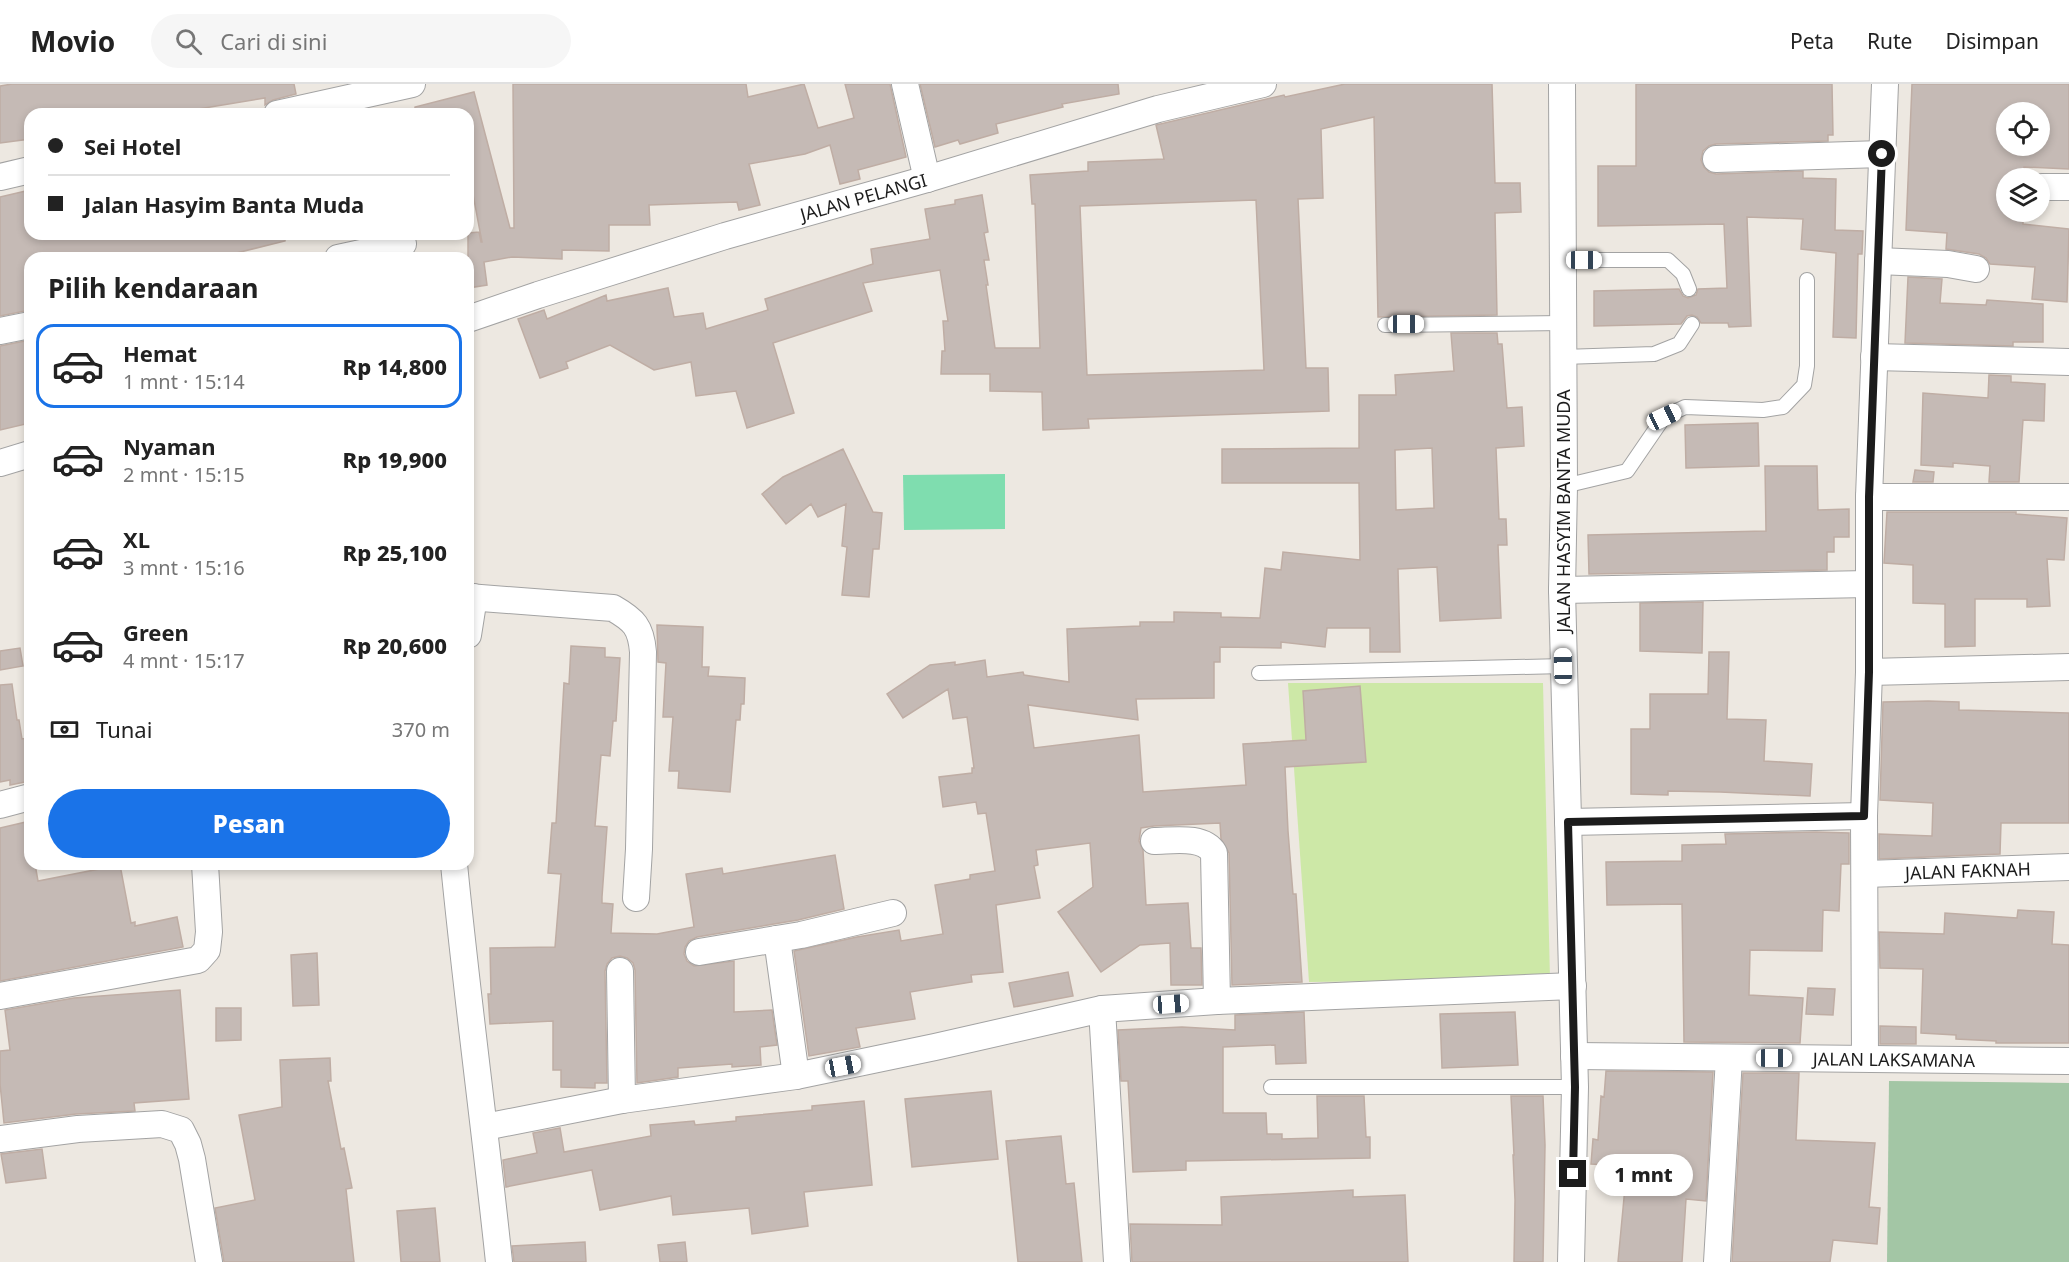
<!DOCTYPE html>
<html lang="id">
<head>
<meta charset="utf-8">
<style>
	body { margin:0; font-family:"Noto Sans",sans-serif; background:#f6f6f6; color:#222; height:100vh; display:flex; flex-direction:column; font-size:22px; white-space:nowrap }
	* { box-sizing:border-box; margin:0 }
	p { font-size:20px; color:#767676 }
	.icon { flex:none; width:33px; height:33px; fill:none; stroke:currentColor; stroke-width:2; stroke-linecap:round; stroke-linejoin:round }
	.map { position:relative; flex:1; overflow:hidden }
	.panel { position:absolute; left:24px; top:168px; width:450px; height:618px; display:flex; flex-direction:column; background:#fff; border-radius:18px; box-shadow:0 3px 9px #0003 }
	.panel>* { flex:none }
	.hud { position:absolute; left:24px; top:24px; width:450px; height:132px; border-radius:18px; box-shadow:0 3px 9px #0003; display:grid; align-content:center; height:132px; padding:0 24px; background:#fff }
	.tools { position:absolute; left:1996px; top:18px; display:grid; gap:12px }
	.tools a { display:grid; place-items:center; width:54px; height:54px; border-radius:50%; background:#fff; box-shadow:0 3px 9px #0003; font-size:30px }
	.end { position:absolute; width:27px; height:27px; margin:-14px; border:8px solid #1c1c1c; background:#fff; box-shadow:0 0 0 3px #fff }
	.from { border-radius:50% }
	.bubble { position:absolute; height:42px; border-radius:21px; background:#fff; box-shadow:0 3px 9px #0003; font-size:20px; font-weight:800; line-height:42px; text-align:center }
	.car { position:absolute; width:18px; height:36px; margin:-18px -9px; border-radius:8px; box-shadow:0 0 4px 2px #0007; background:linear-gradient(#fff 24%,#345 0 40%,#fff 0 76%,#345 0 86%,#fff 0) }
	.hud b { display:flex; align-items:center; gap:21px; height:57px; font-size:22px }
	.hud b+b { border-top:2px solid #e0e0e0 }
	.hud i { width:15px; height:15px; background:#222 }
	ul { padding:0; list-style:none }
	li { display:flex; align-items:center; gap:18px; height:84px; margin:0 12px 9px; padding:0 12px; border:3px solid transparent; border-radius:18px }
	li div { flex:1 }
	li b { display:block; font-size:22px }
	li em { font-style:normal; font-weight:800 }
	li.selected { border-color:#1a73e8 }
	li>.icon { width:54px; height:54px; stroke-width:1.5 }
	h2 { padding:0 24px; font-size:27px; line-height:72px }
	.pay { display:flex; align-items:center; gap:15px; height:66px; padding:0 24px; font-size:22px }
	.pay p { margin-inline-start:auto }
	.cta { display:flex; gap:12px; margin-top:auto; padding:12px 24px }
	.cta a { flex:1; height:69px; border-radius:36px; background:#1a73e8; color:#fff; font-size:24px; font-weight:800; line-height:69px; text-align:center }
	header { display:flex; align-items:center; gap:36px; box-sizing:border-box; height:84px; padding:0 30px; background:#fff; border-bottom:2px solid #e0e0e0 }
	header strong { font-size:28px }
	nav { display:flex; gap:33px; margin-inline-start:auto; font-size:21px }
	.search { width:420px; height:54px; background:#f6f6f6; display:flex; align-items:center; gap:15px; box-sizing:border-box; padding:0 21px; border-radius:33px; color:#767676; font-size:22px }
	.map>svg:first-child { display:block }
	.grass { fill:#cde8a7 }
	.cemetery { fill:#a3c6a5 }
	.pitch { fill:#7fddaf }
	.building { fill:#c5bab5; stroke:#bfada4; stroke-width:1.5; fill-rule:evenodd }
	.lines { fill:none; stroke-linecap:round; stroke-linejoin:round }
	.lane-casing { stroke:#a3a3a3; stroke-width:16 }
	.street-casing { stroke:#a3a3a3; stroke-width:28 }
	.lane { stroke:#fff; stroke-width:14 }
	.street { stroke:#fff; stroke-width:26 }
	.route { stroke:#1c1c1c; stroke-width:8 }
	.labels { text-anchor:middle; dominant-baseline:central; stroke-width:5; stroke-linejoin:round; paint-order:stroke }
	.street-label { font-size:18px; fill:#1c1c1c; stroke:#fff }
</style>
</head>
<body>
<header>
<strong>Movio</strong>
<div class="search"><svg class="icon" aria-label="search" viewBox="0 0 24 24"><circle cx="10" cy="10" r="6"/><path d="M15 15l6 6"/></svg>Cari di sini</div>
<nav><a>Peta</a><a>Rute</a><a>Disimpan</a></nav>
</header>
<div class="map">
<svg width="2069" height="1178" viewBox="0 0 2069 1178">
	<rect width="100%" height="100%" fill="#ede8e1"/>
	<!-- grass -->
	<path class="grass" d="M 1288,599 L 1543,599 L 1550,895 L 1309,898 Z"/>
	<!-- cemetery -->
	<path class="cemetery" d="M 1889,997 L 2069,999 L 2069,1178 L 1887,1178 Z"/>
	<!-- pitch -->
	<path class="pitch" d="M 1005,390 L 1005,445 L 904,446 L 903,391 Z"/>
	<!-- building -->
	<path class="building" d="M 12,0 L 294,0 L 296,10 L 273,16 L 265,21 L 265,14 L 168,30 L 30,30 L 30,55 L 0,59 L 0,2 Z
		M 513,0 L 746,0 L 748,13 L 804,0 L 818,44 L 854,34 L 845,0 L 890,0 L 906,73 L 858,86 L 860,95 L 840,100 L 830,61 L 805,70 L 749,80 L 760,121 L 739,126 L 737,118 L 649,121 L 650,141 L 609,141 L 609,167 L 562,166 L 562,175 L 512,173 L 484,178 L 487,201 L 468,204 L 468,149 L 479,148 L 481,158 L 482,158 L 468,84 L 468,30 L 415,30 L 415,23 L 474,8 L 510,144 L 514,144 Z
		M 920,0 L 1118,0 L 1119,10 L 1062,20 L 1063,23 L 996,40 L 998,49 L 960,60 L 958,56 L 935,63 Z
		M 1345,0 L 1492,0 L 1495,99 L 1520,99 L 1521,128 L 1495,129 L 1497,231 L 1378,233 L 1374,33 L 1321,45 L 1323,114 L 1298,115 L 1306,284 L 1328,284 L 1329,327 L 1088,335 L 1089,344 L 1043,346 L 1042,308 L 990,307 L 990,290 L 941,290 L 942,267 L 945,267 L 943,237 L 948,237 L 940,186 L 863,199 L 872,227 L 773,259 L 794,329 L 747,344 L 736,307 L 696,312 L 691,278 L 654,286 L 610,261 L 566,278 L 568,284 L 540,294 L 518,235 L 544,226 L 547,235 L 606,211 L 607,217 L 668,204 L 674,233 L 703,229 L 706,245 L 768,226 L 765,215 L 873,180 L 871,165 L 930,155 L 925,125 L 955,120 L 955,116 L 982,111 L 988,148 L 984,149 L 989,176 L 984,176 L 988,201 L 986,201 L 995,264 L 1040,264 L 1035,120 L 1032,120 L 1030,91 L 1088,87 L 1088,78 L 1164,75 L 1156,41 L 1284,11 L 1285,13 ZM 1256,116 L 1264,286 L 1087,291 L 1080,122 Z
		M 1636,0 L 1832,0 L 1833,51 L 1828,51 L 1828,57 L 1716,60 L 1709,62 L 1703,67 L 1701,76 L 1704,83 L 1709,88 L 1716,90 L 1803,87 L 1803,94 L 1836,95 L 1835,146 L 1863,147 L 1862,170 L 1858,170 L 1856,254 L 1833,253 L 1836,169 L 1801,165 L 1803,135 L 1747,133 L 1751,242 L 1729,243 L 1728,239 L 1701,239 L 1697,233 L 1692,231 L 1687,232 L 1681,240 L 1594,242 L 1594,207 L 1679,205 L 1683,212 L 1688,214 L 1696,211 L 1698,205 L 1727,204 L 1724,140 L 1598,142 L 1598,82 L 1636,82 Z
		M 1912,0 L 2069,0 L 2069,85 L 2024,83 L 2023,94 L 2007,94 L 2007,128 L 2021,128 L 2020,134 L 2023,135 L 2023,140 L 2069,145 L 2067,218 L 2032,215 L 2035,183 L 1990,180 L 1986,174 L 1979,170 L 1946,165 L 1947,149 L 1906,146 ZM 2007,28 L 2040,28 L 2040,62 L 2007,62 Z
		M 30,106 L 30,150 L 285,150 L 285,157 L 216,174 L 30,174 L 30,226 L 0,232 L 0,113 Z
		M 1908,193 L 1942,195 L 1940,219 L 1986,221 L 1987,216 L 2043,220 L 2043,258 L 2013,258 L 2013,262 L 1905,259 Z
		M 1451,249 L 1497,249 L 1498,260 L 1502,260 L 1507,324 L 1522,323 L 1524,362 L 1496,364 L 1499,435 L 1506,435 L 1507,461 L 1498,461 L 1501,534 L 1440,537 L 1437,483 L 1398,485 L 1400,568 L 1370,568 L 1370,544 L 1327,544 L 1325,563 L 1281,558 L 1281,564 L 1220,563 L 1220,578 L 1214,578 L 1214,614 L 1136,615 L 1138,636 L 1028,621 L 1034,664 L 1139,651 L 1143,708 L 1246,701 L 1243,660 L 1306,656 L 1303,607 L 1360,602 L 1366,678 L 1285,683 L 1288,747 L 1293,810 L 1296,810 L 1302,898 L 1232,901 L 1229,769 L 1221,755 L 1220,739 L 1154,742 L 1141,744 L 1139,757 L 1143,766 L 1146,821 L 1188,819 L 1191,864 L 1201,864 L 1202,901 L 1171,901 L 1170,859 L 1140,861 L 1101,888 L 1058,828 L 1093,803 L 1090,759 L 1036,766 L 1038,781 L 1034,782 L 1040,814 L 996,821 L 1003,888 L 971,891 L 972,898 L 910,908 L 915,935 L 856,944 L 860,963 L 809,972 L 794,867 L 857,853 L 899,846 L 901,857 L 943,850 L 935,801 L 970,795 L 970,791 L 995,787 L 986,729 L 978,730 L 976,718 L 943,723 L 939,693 L 972,689 L 972,684 L 974,684 L 967,633 L 953,635 L 948,605 L 903,634 L 887,610 L 930,581 L 955,578 L 955,581 L 985,576 L 987,593 L 1023,588 L 1024,591 L 1069,598 L 1067,545 L 1140,542 L 1140,538 L 1174,538 L 1174,528 L 1221,529 L 1221,533 L 1260,534 L 1265,484 L 1281,486 L 1283,468 L 1360,476 L 1359,399 L 1222,399 L 1222,365 L 1359,364 L 1359,311 L 1396,311 L 1395,291 L 1454,287 ZM 1432,364 L 1434,424 L 1396,426 L 1395,366 Z
		M 30,256 L 30,339 L 0,346 L 0,262 Z
		M 1989,291 L 2011,292 L 2011,298 L 2045,300 L 2044,337 L 2023,336 L 2019,398 L 1989,398 L 1990,382 L 1953,379 L 1953,383 L 1921,381 L 1923,309 L 1988,314 Z
		M 1758,339 L 1759,382 L 1686,384 L 1685,341 Z
		M 843,365 L 873,428 L 882,429 L 879,465 L 873,465 L 869,513 L 842,511 L 847,463 L 842,462 L 846,420 L 818,433 L 811,420 L 786,440 L 762,410 L 783,393 Z
		M 1765,382 L 1817,382 L 1818,426 L 1849,425 L 1849,453 L 1834,453 L 1834,468 L 1827,468 L 1827,486 L 1589,490 L 1588,451 L 1766,447 Z
		M 1915,386 L 1934,388 L 1933,398 L 1913,398 Z
		M 1887,428 L 2016,428 L 2016,430 L 2067,434 L 2064,476 L 2047,475 L 2050,522 L 2027,523 L 2027,515 L 1975,515 L 1975,562 L 1945,563 L 1945,520 L 1913,519 L 1913,481 L 1884,479 Z
		M 1703,518 L 1702,569 L 1640,567 L 1640,519 Z
		M 657,541 L 703,543 L 702,583 L 709,583 L 708,592 L 745,594 L 744,620 L 741,620 L 740,636 L 736,636 L 730,708 L 678,704 L 679,687 L 669,687 L 673,633 L 663,633 L 666,579 L 658,578 Z
		M 571,562 L 605,564 L 605,573 L 620,574 L 616,637 L 613,637 L 610,672 L 601,671 L 595,742 L 607,743 L 602,813 L 602,819 L 613,820 L 611,849 L 657,850 L 694,843 L 686,790 L 722,784 L 723,790 L 835,771 L 844,825 L 798,836 L 697,853 L 689,857 L 685,863 L 684,870 L 687,877 L 694,882 L 734,877 L 734,928 L 772,926 L 777,961 L 760,963 L 761,981 L 732,983 L 732,980 L 678,984 L 678,993 L 637,999 L 635,886 L 633,879 L 627,874 L 620,872 L 612,874 L 607,880 L 605,887 L 607,999 L 595,999 L 595,1004 L 561,1003 L 561,986 L 553,986 L 553,937 L 490,940 L 488,910 L 491,910 L 490,864 L 555,863 L 561,790 L 548,789 L 552,739 L 556,739 L 564,599 L 569,600 Z
		M 20,564 L 23,582 L 0,586 L 0,567 Z
		M 1709,568 L 1729,568 L 1727,635 L 1766,636 L 1764,677 L 1812,680 L 1810,712 L 1720,708 L 1668,707 L 1668,711 L 1631,710 L 1631,645 L 1650,645 L 1650,610 L 1708,610 Z
		M 12,600 L 17,636 L 19,636 L 22,655 L 28,654 L 30,697 L 10,701 L 10,696 L 0,698 L 0,601 Z
		M 1928,617 L 1959,618 L 1959,626 L 2069,629 L 2069,739 L 2001,739 L 2000,770 L 1879,775 L 1879,750 L 1932,752 L 1933,719 L 1880,716 L 1883,618 Z
		M 26,738 L 30,757 L 30,780 L 35,780 L 38,797 L 120,781 L 131,839 L 135,838 L 135,842 L 177,833 L 183,863 L 0,897 L 0,744 Z
		M 1816,748 L 1849,749 L 1849,780 L 1841,780 L 1839,827 L 1823,826 L 1822,867 L 1750,866 L 1749,911 L 1803,914 L 1800,959 L 1684,958 L 1682,820 L 1607,821 L 1606,778 L 1682,777 L 1682,761 L 1726,760 L 1725,750 Z
		M 2018,826 L 2054,828 L 2052,860 L 2069,861 L 2069,959 L 1996,959 L 1996,957 L 1956,955 L 1956,951 L 1921,949 L 1923,885 L 1880,884 L 1879,848 L 1944,850 L 1945,829 L 2017,834 Z
		M 317,869 L 319,921 L 293,922 L 291,871 Z
		M 1068,888 L 1073,912 L 1014,923 L 1009,899 Z
		M 1808,904 L 1835,905 L 1833,931 L 1806,930 Z
		M 180,906 L 189,1015 L 134,1019 L 135,1027 L 76,1030 L 4,1039 L 0,1000 L 0,967 L 10,966 L 5,926 L 74,914 Z
		M 216,924 L 241,924 L 241,956 L 216,957 Z
		M 1304,928 L 1306,979 L 1276,980 L 1275,961 L 1223,963 L 1223,1029 L 1266,1029 L 1267,1050 L 1282,1050 L 1282,1055 L 1318,1054 L 1317,1012 L 1364,1012 L 1366,1053 L 1370,1053 L 1370,1074 L 1186,1077 L 1186,1086 L 1133,1088 L 1128,997 L 1121,997 L 1118,946 L 1182,943 L 1235,946 L 1235,931 Z
		M 1515,928 L 1518,981 L 1442,984 L 1440,930 Z
		M 1880,942 L 1916,943 L 1916,960 L 1880,960 Z
		M 330,974 L 331,997 L 328,997 L 341,1065 L 344,1064 L 352,1104 L 346,1105 L 354,1178 L 224,1178 L 215,1124 L 255,1116 L 239,1031 L 282,1023 L 280,976 Z
		M 1606,987 L 1713,988 L 1706,1117 L 1686,1115 L 1682,1178 L 1618,1178 L 1627,1082 L 1591,1080 L 1593,1055 L 1598,1056 L 1601,1012 L 1604,1013 Z
		M 1743,989 L 1799,989 L 1796,1056 L 1875,1059 L 1869,1123 L 1880,1124 L 1877,1160 L 1833,1156 L 1830,1178 L 1732,1178 Z
		M 991,1007 L 998,1075 L 912,1083 L 905,1015 Z
		M 1511,1012 L 1543,1012 L 1545,1061 L 1543,1178 L 1514,1178 L 1515,1116 L 1513,1071 L 1514,1071 Z
		M 864,1017 L 872,1101 L 804,1108 L 808,1142 L 752,1150 L 749,1124 L 673,1131 L 671,1112 L 600,1126 L 592,1086 L 506,1103 L 503,1076 L 537,1069 L 533,1049 L 560,1044 L 564,1068 L 651,1052 L 650,1041 L 694,1037 L 695,1041 L 736,1037 L 736,1033 L 812,1026 L 812,1022 Z
		M 1061,1052 L 1066,1100 L 1074,1099 L 1082,1178 L 1018,1178 L 1006,1057 Z
		M 42,1065 L 46,1094 L 6,1099 L 1,1070 Z
		M 1353,1106 L 1353,1113 L 1405,1111 L 1408,1178 L 1132,1178 L 1130,1140 L 1222,1141 L 1221,1113 Z
		M 435,1124 L 440,1178 L 401,1178 L 397,1127 Z
		M 585,1158 L 586,1178 L 514,1178 L 512,1162 Z
		M 685,1158 L 687,1178 L 660,1178 L 658,1161 Z"/>
	<g class="lines">
		<!-- lane casing -->
		<g class="lane-casing">
			<path id="lane" d="M 1562,176 L 1668,176 L 1683,190 L 1689,205
				M 1385,241 L 1563,239
				M 1563,273 L 1654,270 L 1679,260 L 1692,240
				M 1564,402 L 1627,387 L 1664,333 L 1685,323 L 1763,326 L 1783,323 L 1804,301 L 1807,282 L 1807,196
				M 1259,589 L 1564,582
				M 1271,1003 L 1575,1003"/>
		</g>
		<!-- street casing -->
		<g class="street-casing">
			<g id="street">
				<path d="M 905,0 L 927,95"/>
				<path d="M 1562,0 L 1564,402 L 1562,506 L 1575,1003 L 1571,1178"/>
				<path d="M 277,30 L 412,0"/>
				<path d="M 1716,75 L 1882,70"/>
				<path d="M 0,93 L 30,86"/>
				<path d="M 2042,103 L 2069,103"/>
				<path d="M 338,174 L 403,160"/>
				<path d="M 1878,177 L 1948,180 L 1976,185"/>
				<path id="s1" d="M 468,235 L 538,211 L 725,152 L 927,95 L 1158,25 L 1263,0"/>
				<path d="M 0,247 L 30,241"/>
				<path d="M 1874,273 L 2069,278"/>
				<path d="M 0,379 L 30,370"/>
				<path d="M 1869,413 L 2069,413"/>
				<path d="M 1562,506 L 1868,500"/>
				<path d="M 468,513 L 613,524 C 634,536 641,543 643,568 L 639,765 L 636,814"/>
				<path d="M 468,551 L 474,513"/>
				<path d="M 1869,588 L 2069,583"/>
				<path d="M 0,721 L 30,713"/>
				<path d="M 1568,738 L 1864,732"/>
				<path d="M 1154,757 C 1172,757 1203,751 1214,769 L 1217,917"/>
				<path d="M 454,780 C 467,913 485,1045 499,1178"/>
				<path id="s2" d="M 1866,790 L 2069,783"/>
				<path d="M 777,855 L 796,992"/>
				<path d="M 699,868 L 801,851 L 893,829"/>
				<path d="M 620,887 L 622,1016"/>
				<path d="M 0,912 L 198,876 L 207,866 L 209,848 L 205,780"/>
				<path d="M 1102,925 L 1117,1178"/>
				<path id="s3" d="M 1574,972 L 2069,977"/>
				<path d="M 1865,974 L 1864,732 L 1869,588 L 1869,413 L 1885,0"/>
				<path d="M 485,1043 L 622,1016 L 796,992 L 935,963 L 1102,925 L 1217,917 L 1573,902"/>
				<path d="M 0,1055 L 78,1045 L 162,1040 L 181,1046 L 188,1060 L 192,1075 L 209,1178"/>
				<path d="M 1717,1178 L 1729,974"/>
			</g>
		</g>
		<!-- lane -->
		<use href="#lane" class="lane"/>
		<!-- street -->
		<use href="#street" class="street"/>
	</g>
	<g class="lines">
		<!-- route -->
		<path class="route" d="M 1573,1090 L 1575,1003 L 1568,738 L 1864,732 L 1869,588 L 1869,413 L 1882,70"/>
	</g>
	<g class="labels">
		<!-- street labels -->
		<g class="street-label">
			<text stroke="none"><textPath href="#s1" startOffset="414">JALAN PELANGI</textPath></text>
			<text transform="translate(1563 427) rotate(-90)">JALAN HASYIM BANTA MUDA</text>
			<text stroke="none"><textPath href="#s2" startOffset="102">JALAN FAKNAH</textPath></text>
			<text stroke="none"><textPath href="#s3" startOffset="320">JALAN LAKSAMANA</textPath></text>
		</g>
	</g>
</svg>
<div class="tools">
<a><svg class="icon" aria-label="locate" viewBox="0 0 24 24"><circle cx="12" cy="12" r="6"/><path d="M12 2v4M12 18v4M2 12h4M18 12h4"/></svg></a>
<a><svg class="icon" aria-label="layers" viewBox="0 0 24 24"><path d="M12 4l9 5-9 5-9-5zM3 14l9 5 9-5"/></svg></a>
</div>
<i class="end from" style="left:1882px;top:70px"></i>
<i class="end" style="left:1573px;top:1090px"></i>
<div class="bubble" style="left:1594px;top:1070px;width:99px">1 mnt</div>
<i class="car" style="left:1584px;top:176px;rotate:90deg"></i>
<i class="car" style="left:1406px;top:240px;rotate:90deg"></i>
<i class="car" style="left:1664px;top:333px;rotate:65deg"></i>
<i class="car" style="left:1563px;top:582px;rotate:359deg"></i>
<i class="car" style="left:1171px;top:920px;rotate:86deg"></i>
<i class="car" style="left:1774px;top:974px;rotate:90deg"></i>
<i class="car" style="left:843px;top:982px;rotate:79deg"></i>
<div class="hud">
<b><i class="from"></i>Sei Hotel</b>
<b><i></i>Jalan Hasyim Banta Muda</b>
</div>
<section class="panel">
<h2>Pilih kendaraan</h2>
<ul>
<li class="selected"><svg class="icon" aria-label="car" viewBox="0 0 24 24"><path d="M5 17H2v-5l4-1 3-4h7l3 4 3 1v5h-3M9 17h6M6 11h13"/><circle cx="7" cy="17" r="2"/><circle cx="17" cy="17" r="2"/></svg><div><b>Hemat</b><p>1 mnt · 15:14</p></div><em>Rp 14,800</em></li>
<li><svg class="icon" aria-label="car" viewBox="0 0 24 24"><path d="M5 17H2v-5l4-1 3-4h7l3 4 3 1v5h-3M9 17h6M6 11h13"/><circle cx="7" cy="17" r="2"/><circle cx="17" cy="17" r="2"/></svg><div><b>Nyaman</b><p>2 mnt · 15:15</p></div><em>Rp 19,900</em></li>
<li><svg class="icon" aria-label="car" viewBox="0 0 24 24"><path d="M5 17H2v-5l4-1 3-4h7l3 4 3 1v5h-3M9 17h6M6 11h13"/><circle cx="7" cy="17" r="2"/><circle cx="17" cy="17" r="2"/></svg><div><b>XL</b><p>3 mnt · 15:16</p></div><em>Rp 25,100</em></li>
<li><svg class="icon" aria-label="car" viewBox="0 0 24 24"><path d="M5 17H2v-5l4-1 3-4h7l3 4 3 1v5h-3M9 17h6M6 11h13"/><circle cx="7" cy="17" r="2"/><circle cx="17" cy="17" r="2"/></svg><div><b>Green</b><p>4 mnt · 15:17</p></div><em>Rp 20,600</em></li>
</ul>
<div class="pay"><svg class="icon" aria-label="cash" viewBox="0 0 24 24"><path d="M3 7h18v10H3z"/><circle cx="12" cy="12" r="2"/></svg>Tunai<p>370 m</p></div>
<div class="cta"><a>Pesan</a></div>
</section>
</div>
</body>
</html>
